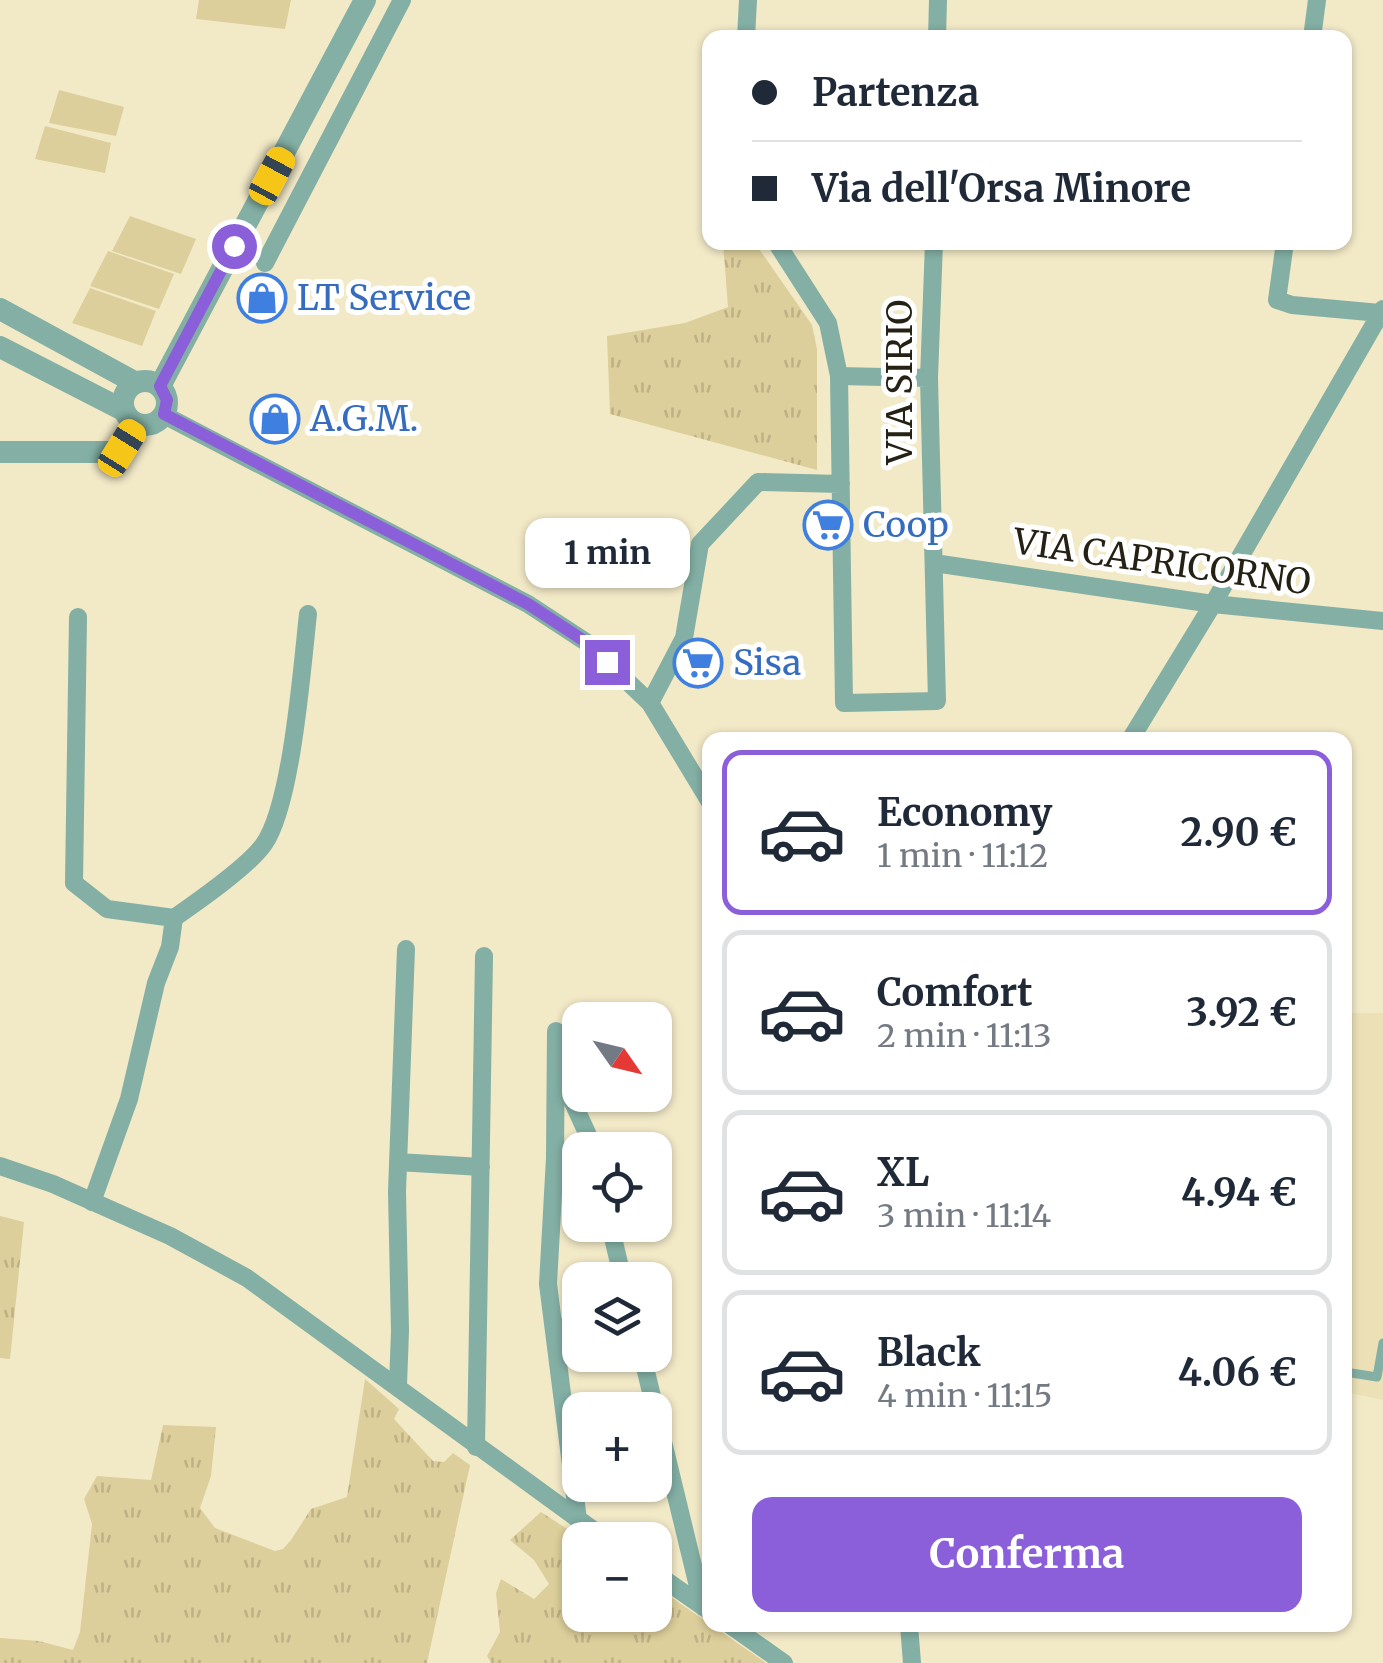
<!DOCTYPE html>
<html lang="it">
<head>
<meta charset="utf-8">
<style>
	body { margin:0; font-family:Merriweather,serif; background:#f6f6f7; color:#1f2937; height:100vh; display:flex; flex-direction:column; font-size:38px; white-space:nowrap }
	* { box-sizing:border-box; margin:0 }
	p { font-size:32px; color:#747a83 }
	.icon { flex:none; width:55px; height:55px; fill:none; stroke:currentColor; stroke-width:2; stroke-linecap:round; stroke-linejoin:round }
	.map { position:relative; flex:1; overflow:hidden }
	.sheet { position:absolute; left:702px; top:732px; width:650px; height:900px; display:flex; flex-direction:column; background:#fff; border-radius:20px; box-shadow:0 2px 8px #0004 }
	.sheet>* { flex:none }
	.banner { position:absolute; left:702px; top:30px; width:650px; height:220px; border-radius:20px; box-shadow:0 2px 8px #0004; display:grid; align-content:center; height:220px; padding:0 50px; background:#fff }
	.needle { width:65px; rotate:124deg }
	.buttons { position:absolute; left:562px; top:1002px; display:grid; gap:20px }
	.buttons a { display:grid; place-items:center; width:110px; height:110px; border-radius:20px; background:#fff; box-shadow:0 2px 8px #0004; font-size:50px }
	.end { position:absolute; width:45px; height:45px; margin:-22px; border:12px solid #8a5fd9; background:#fff; box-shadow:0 0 0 5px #fff }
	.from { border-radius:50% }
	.bubble { position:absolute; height:70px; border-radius:20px; background:#fff; box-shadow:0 2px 8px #0004; font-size:32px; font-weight:700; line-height:70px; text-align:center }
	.car { position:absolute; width:30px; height:60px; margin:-30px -15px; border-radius:12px; box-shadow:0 0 8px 2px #0007; background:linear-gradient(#f5c518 24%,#345 0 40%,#f5c518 0 76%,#345 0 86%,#f5c518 0) }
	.banner b { display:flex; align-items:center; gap:35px; height:95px; font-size:38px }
	.banner b+b { border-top:2px solid #e0e1e3 }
	.banner i { width:25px; height:25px; background:#1f2937 }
	ul { padding:18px 0 0; list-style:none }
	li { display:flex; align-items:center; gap:30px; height:165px; margin:0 20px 15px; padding:0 30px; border:5px solid #e0e1e3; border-radius:20px }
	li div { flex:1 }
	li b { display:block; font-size:38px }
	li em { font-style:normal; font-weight:700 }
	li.active { border-color:#8a5fd9 }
	li>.icon { width:90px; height:90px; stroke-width:1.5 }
	.action { display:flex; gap:20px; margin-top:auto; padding:20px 50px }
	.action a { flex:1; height:115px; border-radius:20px; background:#8a5fd9; color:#fff; font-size:40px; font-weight:700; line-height:115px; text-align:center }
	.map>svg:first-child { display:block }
	.built { fill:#ece0b7 }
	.grass { fill:url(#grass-tufts) }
	.pitch { fill:#ddcf9b }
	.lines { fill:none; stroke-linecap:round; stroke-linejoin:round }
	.service { stroke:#83afa4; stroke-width:9 }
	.minor { stroke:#83afa4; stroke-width:18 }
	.tertiary { stroke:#83afa4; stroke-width:22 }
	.route { stroke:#8a5fd9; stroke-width:12 }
	.labels { text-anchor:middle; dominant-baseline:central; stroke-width:10; stroke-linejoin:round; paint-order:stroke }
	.shop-label { font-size:35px; fill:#366cbe; stroke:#fff; text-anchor:start }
	.street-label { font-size:35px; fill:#252215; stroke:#fff }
</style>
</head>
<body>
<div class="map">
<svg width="1383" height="1663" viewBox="0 0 1383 1663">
	<defs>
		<pattern id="grass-tufts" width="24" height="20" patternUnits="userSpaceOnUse" patternTransform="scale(2.5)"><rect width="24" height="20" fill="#ddcf9b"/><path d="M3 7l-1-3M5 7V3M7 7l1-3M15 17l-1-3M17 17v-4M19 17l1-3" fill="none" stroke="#beb185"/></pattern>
	</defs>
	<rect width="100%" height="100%" fill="#f2e9c7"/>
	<!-- built -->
	<path class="built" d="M 1345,1013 L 1383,1013 L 1383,1400 L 1345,1392 Z"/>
	<!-- grass -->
	<path class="grass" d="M 723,243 L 755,243 L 812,325 L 817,349 L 817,470 L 610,414 L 607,336 L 685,323 L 728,307 Z
		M 0,1216 L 24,1222 L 10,1359 L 0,1358 Z
		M 365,1379 L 399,1409 L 394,1419 L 433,1461 L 444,1462 L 453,1453 L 470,1465 L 427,1663 L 0,1663 L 0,1638 L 39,1641 L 73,1650 L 80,1632 L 92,1524 L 84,1499 L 97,1476 L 151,1480 L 163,1425 L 216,1427 L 211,1476 L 200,1508 L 215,1528 L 275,1551 L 283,1549 L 291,1540 L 311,1509 L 347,1497 Z
		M 541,1512 L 584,1540 L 580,1540 L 580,1615 L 655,1615 L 655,1586 L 766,1663 L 491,1663 L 487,1656 L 500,1632 L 496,1593 L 501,1579 L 534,1599 L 549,1584 L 534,1560 L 510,1540 Z"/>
	<!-- pitch -->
	<path class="pitch" d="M 199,0 L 291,0 L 285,29 L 196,19 Z
		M 59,90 L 124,107 L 116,136 L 49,123 Z
		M 45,126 L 111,143 L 105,173 L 35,159 Z
		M 130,216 L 196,239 L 181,274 L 112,251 Z
		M 108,251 L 174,274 L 159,309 L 90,286 Z
		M 90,288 L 156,311 L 142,346 L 72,323 Z"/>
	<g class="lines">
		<!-- service -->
		<path class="service" d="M 1345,1372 L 1377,1377 L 1383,1343"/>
		<!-- minor -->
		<path class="minor" d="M 746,38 L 748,0
			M 937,38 L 938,0
			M 1312,38 L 1317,0
			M 776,242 L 828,323 L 839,376 L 844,703 L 937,701 L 929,378 L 934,242
			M 1285,242 L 1277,300 L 1292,305 L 1380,313
			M 265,263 L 402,0
			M 839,376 L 929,378
			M 164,415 L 528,604 L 586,642 L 650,703 L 710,802
			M 934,563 L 1213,604 L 1383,621
			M 78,617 L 74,883 L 107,909 L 174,918 C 197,902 249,866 264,844 C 292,804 302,667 308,614
			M 650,703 L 684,638 L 700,544 L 758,482 L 841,484
			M 1130,740 L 1213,604 L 1383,309
			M 556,1031 L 555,1158 L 548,1284 L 578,1520
			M 559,1072 L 587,1133 L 592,1150
			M 398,1162 L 481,1167
			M 0,1166 L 53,1184 L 170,1236 L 247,1278 L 607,1540
			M 92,1202 L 129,1099 L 156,983 L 170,947 L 174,918
			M 610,1225 L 623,1280
			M 554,1329 L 580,1323
			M 642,1355 L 703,1607
			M 398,1385 L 400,1331 L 397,1192 L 406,949
			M 476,1447 L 484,956
			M 655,1573 L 708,1610
			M 730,1625 L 784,1663
			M 909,1625 L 912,1663"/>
		<!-- tertiary -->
		<path class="tertiary" d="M 0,309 L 136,383
			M 0,347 L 123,410
			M123 403a22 22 0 1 1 44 0a22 22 0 1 1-44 0Z
			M 160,386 L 365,0
			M 0,452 L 114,452 L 122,448 L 137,424"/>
	</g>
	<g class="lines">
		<!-- route -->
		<path class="route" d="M 234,246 L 160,386 L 167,400 L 164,414 L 528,604 L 586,642 L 607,662"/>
	</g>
	<!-- icons -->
	<defs>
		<g id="shop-ring" transform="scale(2.5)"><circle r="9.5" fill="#fff" stroke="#3f7fe0" stroke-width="1.5"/><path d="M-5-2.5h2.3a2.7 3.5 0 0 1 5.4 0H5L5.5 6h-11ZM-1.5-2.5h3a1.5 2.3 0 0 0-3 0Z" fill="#3f7fe0"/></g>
		<g id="supermarket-ring" transform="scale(2.5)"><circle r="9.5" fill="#fff" stroke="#3f7fe0" stroke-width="1.5"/><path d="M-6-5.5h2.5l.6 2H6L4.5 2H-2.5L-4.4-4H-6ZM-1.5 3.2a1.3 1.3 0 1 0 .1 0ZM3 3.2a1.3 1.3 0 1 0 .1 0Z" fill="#3f7fe0"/></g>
	</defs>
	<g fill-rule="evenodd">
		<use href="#shop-ring" x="262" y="298"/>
		<use href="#shop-ring" x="275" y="419"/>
		<use href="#supermarket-ring" x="828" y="525"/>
		<use href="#supermarket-ring" x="698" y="663"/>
	</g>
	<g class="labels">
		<!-- shop labels -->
		<g class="shop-label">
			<text x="297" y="298">LT Service</text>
			<text x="310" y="419">A.G.M.</text>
			<text x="863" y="525">Coop</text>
			<text x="733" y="663">Sisa</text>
		</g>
		<!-- street labels -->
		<g class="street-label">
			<text transform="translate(900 382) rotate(-90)">VIA SIRIO</text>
			<text transform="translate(1162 562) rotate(8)">VIA CAPRICORNO</text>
		</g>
	</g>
</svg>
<div class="buttons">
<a><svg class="needle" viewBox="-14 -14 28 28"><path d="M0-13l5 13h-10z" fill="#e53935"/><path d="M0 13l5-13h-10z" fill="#747a83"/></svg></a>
<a><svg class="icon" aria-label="locate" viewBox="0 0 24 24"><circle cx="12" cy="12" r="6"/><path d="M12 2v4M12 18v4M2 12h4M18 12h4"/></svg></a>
<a><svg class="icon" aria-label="layers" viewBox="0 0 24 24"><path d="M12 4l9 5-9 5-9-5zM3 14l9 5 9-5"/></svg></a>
<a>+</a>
<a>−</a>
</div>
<i class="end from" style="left:234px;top:246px"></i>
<i class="end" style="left:607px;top:662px"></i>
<div class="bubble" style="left:525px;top:518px;width:165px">1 min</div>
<i class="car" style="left:272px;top:176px;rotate:28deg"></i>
<i class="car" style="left:122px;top:448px;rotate:32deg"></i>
<div class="banner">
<b><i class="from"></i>Partenza</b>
<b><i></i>Via dell'Orsa Minore</b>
</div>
<section class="sheet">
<ul>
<li class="active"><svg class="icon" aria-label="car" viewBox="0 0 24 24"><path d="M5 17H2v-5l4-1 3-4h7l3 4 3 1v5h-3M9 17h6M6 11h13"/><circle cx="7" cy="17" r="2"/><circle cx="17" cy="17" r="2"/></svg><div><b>Economy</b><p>1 min · 11:12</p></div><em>2.90 €</em></li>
<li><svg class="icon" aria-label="car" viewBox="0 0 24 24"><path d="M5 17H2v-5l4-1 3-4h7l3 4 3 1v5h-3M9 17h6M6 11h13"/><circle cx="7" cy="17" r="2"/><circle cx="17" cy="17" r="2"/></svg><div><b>Comfort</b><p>2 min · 11:13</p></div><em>3.92 €</em></li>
<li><svg class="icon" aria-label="car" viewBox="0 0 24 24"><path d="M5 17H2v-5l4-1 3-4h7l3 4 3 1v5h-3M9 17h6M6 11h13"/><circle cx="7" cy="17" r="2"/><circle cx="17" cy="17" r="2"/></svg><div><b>XL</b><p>3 min · 11:14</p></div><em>4.94 €</em></li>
<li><svg class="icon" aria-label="car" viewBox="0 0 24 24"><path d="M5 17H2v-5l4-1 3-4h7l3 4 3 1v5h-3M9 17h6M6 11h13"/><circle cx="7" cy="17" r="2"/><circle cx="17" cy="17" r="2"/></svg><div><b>Black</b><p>4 min · 11:15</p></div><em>4.06 €</em></li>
</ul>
<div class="action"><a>Conferma</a></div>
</section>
</div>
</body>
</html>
